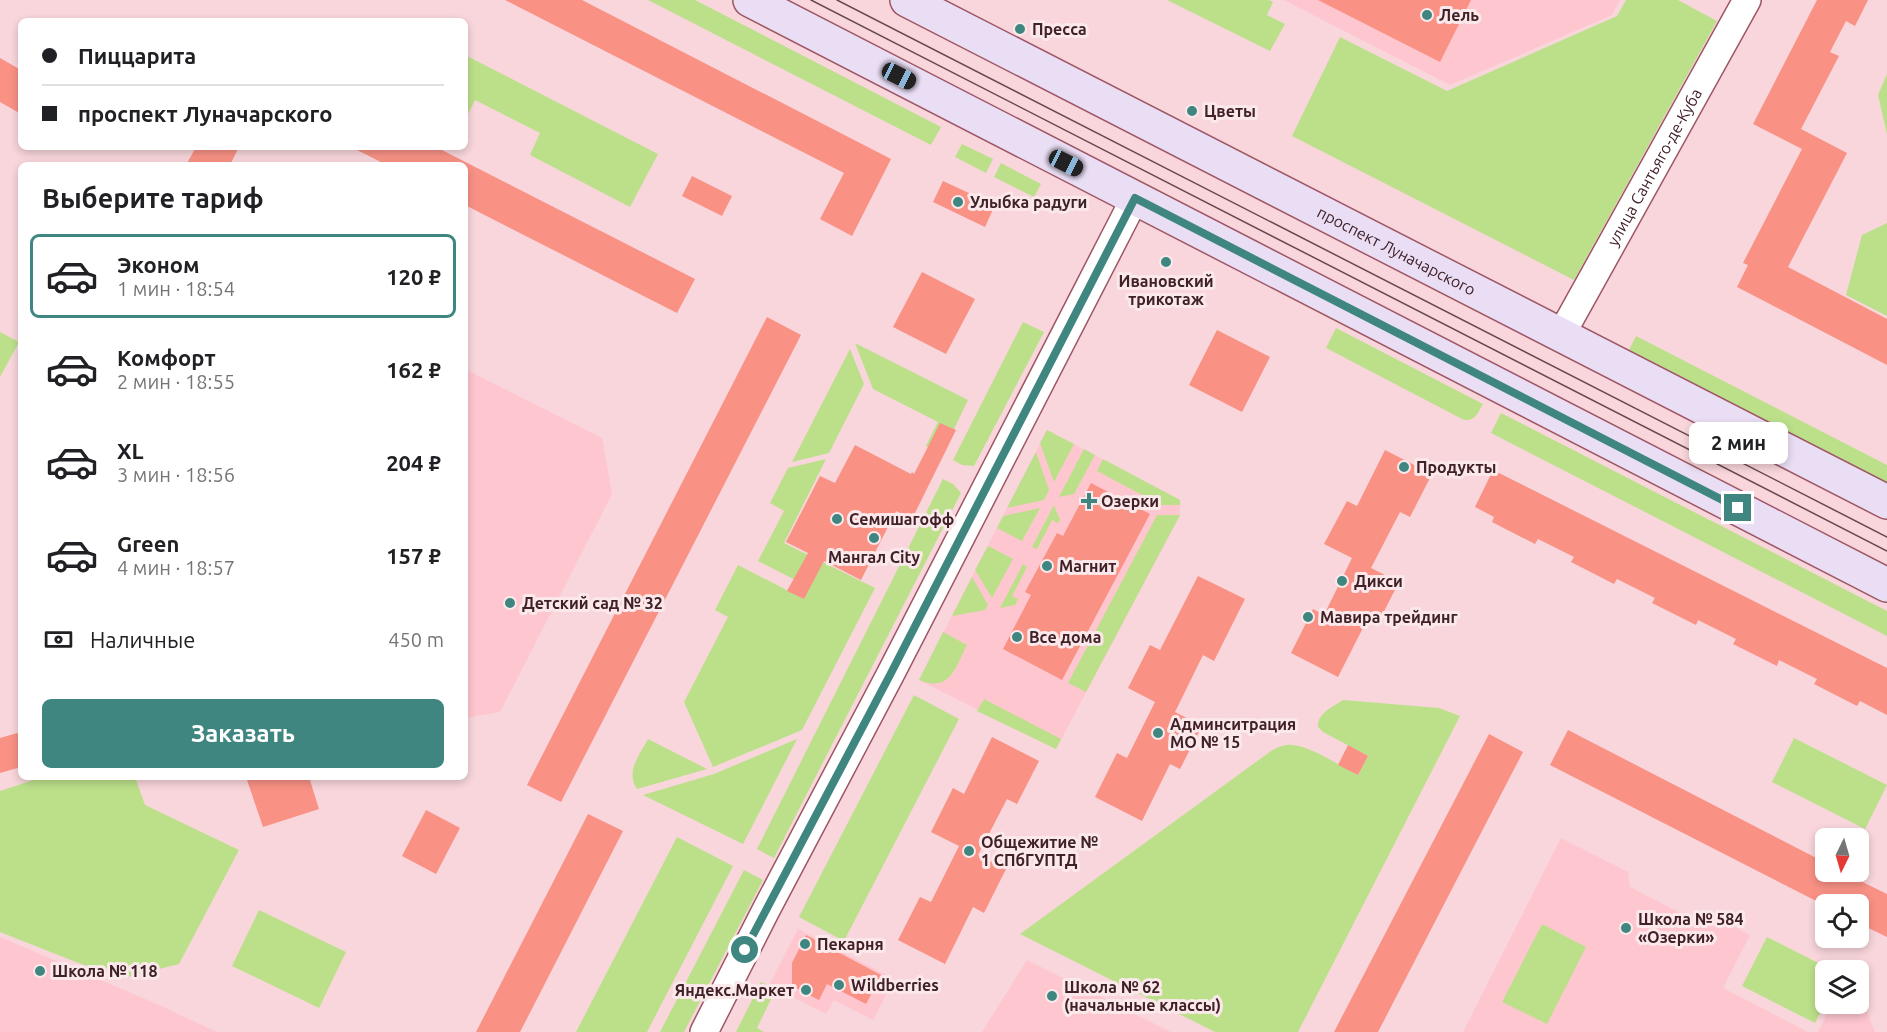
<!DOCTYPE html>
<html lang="ru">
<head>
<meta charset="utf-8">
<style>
	body { margin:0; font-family:Ubuntu,sans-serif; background:#f6f6f6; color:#202124; height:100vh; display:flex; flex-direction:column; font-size:22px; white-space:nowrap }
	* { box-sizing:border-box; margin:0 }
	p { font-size:20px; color:#757577 }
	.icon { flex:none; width:33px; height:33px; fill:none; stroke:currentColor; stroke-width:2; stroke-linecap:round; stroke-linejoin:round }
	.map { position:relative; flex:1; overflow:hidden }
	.panel { position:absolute; left:18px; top:162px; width:450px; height:618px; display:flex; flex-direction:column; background:#fff; border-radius:9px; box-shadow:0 3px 9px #0003 }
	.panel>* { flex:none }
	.guide { position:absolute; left:18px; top:18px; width:450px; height:132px; border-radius:9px; box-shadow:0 3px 9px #0003; display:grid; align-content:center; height:132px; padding:0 24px; background:#fff }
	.needle { width:39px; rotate:185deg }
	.buttons { position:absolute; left:1815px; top:828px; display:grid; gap:12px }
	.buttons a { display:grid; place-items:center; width:54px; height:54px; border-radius:9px; background:#fff; box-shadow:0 3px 9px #0003; font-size:30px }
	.end { position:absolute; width:27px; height:27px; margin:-14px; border:8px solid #3f8680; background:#fff; box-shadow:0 0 0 3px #fff }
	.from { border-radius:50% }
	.bubble { position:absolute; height:42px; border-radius:9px; background:#fff; box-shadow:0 3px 9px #0003; font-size:20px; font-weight:700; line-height:42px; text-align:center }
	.car { position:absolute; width:18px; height:36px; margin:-18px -9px; border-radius:8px; box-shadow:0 0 4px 2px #0007; background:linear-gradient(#222 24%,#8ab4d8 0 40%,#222 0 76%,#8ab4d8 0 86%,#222 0) }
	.guide b { display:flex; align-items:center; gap:21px; height:57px; font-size:22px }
	.guide b+b { border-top:2px solid #e0e0e0 }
	.guide i { width:15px; height:15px; background:#202124 }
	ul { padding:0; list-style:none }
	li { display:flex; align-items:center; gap:18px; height:84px; margin:0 12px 9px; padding:0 12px; border:3px solid transparent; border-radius:9px }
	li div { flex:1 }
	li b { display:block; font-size:22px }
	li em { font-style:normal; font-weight:700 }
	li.active { border-color:#3f8680 }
	li>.icon { width:54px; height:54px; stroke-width:1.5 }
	h2 { padding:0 24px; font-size:27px; line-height:72px }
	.pay { display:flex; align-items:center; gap:15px; height:66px; padding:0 24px; font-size:22px }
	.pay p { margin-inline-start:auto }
	.primary-button { display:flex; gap:12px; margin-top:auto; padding:12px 24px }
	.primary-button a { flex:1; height:69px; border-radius:9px; background:#3f8680; color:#fff; font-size:24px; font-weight:700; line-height:69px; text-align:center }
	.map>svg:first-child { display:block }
	.built { fill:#fec6cf }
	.green { fill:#bce08a }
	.building { fill:#f99185 }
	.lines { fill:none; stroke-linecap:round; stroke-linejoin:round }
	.street-casing { stroke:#9e5665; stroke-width:30 }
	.secondary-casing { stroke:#9e5665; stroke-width:36 }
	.street { stroke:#fff; stroke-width:27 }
	.secondary { stroke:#eadef5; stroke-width:33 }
	.tram { stroke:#67484d; stroke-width:1.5 }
	.route { stroke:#3f8680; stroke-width:8 }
	.poi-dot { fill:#3f8680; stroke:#fae8eb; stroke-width:2 }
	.labels { text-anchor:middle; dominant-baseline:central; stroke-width:6; stroke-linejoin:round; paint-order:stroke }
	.poi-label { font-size:16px; font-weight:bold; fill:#402127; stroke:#fae8eb; text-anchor:start }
	.street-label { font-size:16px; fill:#402127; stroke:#fae8eb }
</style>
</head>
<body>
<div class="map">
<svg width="1887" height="1032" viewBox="0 0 1887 1032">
	<rect width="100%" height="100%" fill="#f8d6db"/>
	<!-- built -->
	<path class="built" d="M 1284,0 L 1620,0 L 1612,15 L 1450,85 Z
		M 465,369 L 602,438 L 612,494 L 500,712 L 465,718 Z
		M 1047,430 L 1180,500 L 1180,515 L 1056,749 L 919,680 Z
		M 1561,838 L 1628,872 L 1630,887 L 1696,921 L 1709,914 L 1750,935 L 1723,988 L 1808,1032 L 1463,1032 Z
		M 798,929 L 894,979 L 873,1020 L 834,1000 L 826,1014 L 769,985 Z
		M 0,937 L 159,1005 L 217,1032 L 0,1032 Z
		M 1027,960 L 1171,1032 L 982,1032 Z
		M 1859,991 L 1875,1032 L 1818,1032 L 1832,1004 L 1858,1004 Z"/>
	<!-- green -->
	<path class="green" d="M 648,0 L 695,0 L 941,127 L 931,145 Z
		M 1167,0 L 1269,0 L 1273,2 L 1267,15 L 1285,24 L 1270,51 Z
		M 1626,0 L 1678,0 L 1717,21 L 1574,280 L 1292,136 L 1340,37 L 1447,91 L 1617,16 Z
		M 465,55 L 658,154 L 630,207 L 530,155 L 540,133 L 475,100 L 468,114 L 465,112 Z
		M 1887,74 L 1887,134 L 1878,95 Z
		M 962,144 L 993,159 L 986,173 L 955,157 Z
		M 1001,163 L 1041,184 L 1034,197 L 994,177 Z
		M 1887,223 L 1887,316 L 1846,295 L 1862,235 Z
		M 1023,322 L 1044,332 L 974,466 L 962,465 L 953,460 Z
		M 1336,328 L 1483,404 C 1478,412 1476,421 1464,420 L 1326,348 Z
		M 0,332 L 19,342 L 0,377 Z
		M 1636,336 L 1887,465 L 1887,483 L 1629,350 Z
		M 855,343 L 968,400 L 942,454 L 926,446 L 938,422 L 873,389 Z
		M 850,349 L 864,384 L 829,453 L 792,462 Z
		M 1501,413 L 1887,611 L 1887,636 L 1491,433 Z
		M 1047,430 L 1074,444 L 1054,482 L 1040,443 Z
		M 1084,449 L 1095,455 L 1074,494 L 1059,497 Z
		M 1036,452 L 1049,490 L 1044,500 L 1007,508 Z
		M 826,459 L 784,543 L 875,588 L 802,730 L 713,767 L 684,702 L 728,617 L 715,610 L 738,565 L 804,599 L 809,587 L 758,561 L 784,511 L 770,503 L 788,468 Z
		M 1103,459 L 1180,500 L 1180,505 L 1161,505 L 1097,471 Z
		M 943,479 L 953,484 L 961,493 L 774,858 L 757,849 Z
		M 1054,505 L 1060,520 L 1058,523 L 1052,520 L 1037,549 L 1032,547 Z
		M 1040,508 L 1022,541 L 997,528 L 1003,516 Z
		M 1157,515 L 1180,515 L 1086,692 L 1068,683 Z
		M 988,546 L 1013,559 L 992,598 L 975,570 Z
		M 1023,564 L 1027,567 L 1012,596 L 1018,599 L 1015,605 L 1000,608 Z
		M 972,577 L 988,605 L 985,610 L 952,616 Z
		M 943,632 L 967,645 C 955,668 950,693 919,680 Z
		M 914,695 L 959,719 L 844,941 L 799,917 Z
		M 984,699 L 1061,739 L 1056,749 L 977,711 Z
		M 1343,700 L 1439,708 L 1460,716 L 1298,1032 L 1215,1032 L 1020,934 L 1271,751 C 1278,747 1285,744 1293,745 C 1310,746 1342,767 1358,775 L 1368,756 L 1323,732 L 1318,727 C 1317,713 1333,707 1343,700 Z
		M 1794,738 L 1887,785 L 1865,829 L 1772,782 Z
		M 648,739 L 707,769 L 637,789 C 625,772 640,754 648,739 Z
		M 797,739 L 743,844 L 643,795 L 714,774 Z
		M 43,777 L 135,777 L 145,805 L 239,850 L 179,964 L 119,979 L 0,932 L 0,791 Z
		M 677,837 L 733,866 L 647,1032 L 576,1032 Z
		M 744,870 L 763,880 L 684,1032 L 660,1032 Z
		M 259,910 L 346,952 L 319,1008 L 232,966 Z
		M 1542,924 L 1586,947 L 1547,1024 L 1502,1002 Z
		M 1767,937 L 1832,970 L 1826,970 L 1825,1003 L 1815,1023 L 1742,986 Z
		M 761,982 L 776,989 L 757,1028 L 764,1032 L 736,1032 Z"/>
	<!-- building -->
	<path class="building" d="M 505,0 L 582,0 L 891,159 L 852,236 L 820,219 L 844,173 Z
		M 1318,0 L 1471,0 L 1440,62 Z
		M 1817,0 L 1868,0 L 1855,26 L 1846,21 L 1830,52 L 1839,56 L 1801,129 L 1847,153 L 1788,267 L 1887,319 L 1887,365 L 1737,287 L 1748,265 L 1743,263 L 1802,149 L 1753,124 Z
		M 0,58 L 21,70 L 21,114 L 0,102 Z
		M 196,147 L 239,147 L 230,165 L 186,165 Z
		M 351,147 L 436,147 L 695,279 L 677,313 L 465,205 L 465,165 L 387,165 Z
		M 692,176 L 732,196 L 722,216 L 682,196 Z
		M 943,181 L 995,205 L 985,227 L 933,202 Z
		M 922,272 L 975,299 L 946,354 L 893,327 Z
		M 767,317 L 801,335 L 561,802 L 527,785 Z
		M 1217,330 L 1270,357 L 1242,412 L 1189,385 Z
		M 940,423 L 956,430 L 912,519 L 896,511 L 861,580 L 824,561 L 804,599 L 787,591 L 808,553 L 786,542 L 820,476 L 835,483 L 855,445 L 911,474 L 912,472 L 914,474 Z
		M 1385,450 L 1432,474 L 1410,517 L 1400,512 L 1371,568 L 1399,582 L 1377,625 L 1367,620 L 1338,677 L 1291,653 L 1313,609 L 1324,615 L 1352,558 L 1324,544 L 1347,501 L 1357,506 Z
		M 1493,470 L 1887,668 L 1887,715 L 1860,701 L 1857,706 L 1814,684 L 1817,679 L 1779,660 L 1777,666 L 1733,644 L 1736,639 L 1698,620 L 1696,625 L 1652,603 L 1655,598 L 1617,579 L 1614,584 L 1571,562 L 1574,557 L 1538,539 L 1535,544 L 1492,522 L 1494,517 L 1475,507 Z
		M 1091,483 L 1150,514 L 1062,680 L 1003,649 L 1031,595 L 1025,592 L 1057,533 L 1063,536 Z
		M 1198,576 L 1245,599 L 1214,661 L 1203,655 L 1175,712 L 1202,726 L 1180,769 L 1170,764 L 1142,821 L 1095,797 L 1117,753 L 1127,758 L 1155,702 L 1128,688 L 1150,645 L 1160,650 Z
		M 1568,730 L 1826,863 L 1826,872 L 1842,872 L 1887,894 L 1887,937 L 1858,923 L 1858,904 L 1826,904 L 1826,906 L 1550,765 Z
		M 21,732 L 21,767 L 0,773 L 0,738 Z
		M 1489,734 L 1523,752 L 1468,858 L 1378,1032 L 1334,1032 Z
		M 992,737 L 1039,761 L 1017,804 L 1007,799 L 978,855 L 1006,869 L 984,913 L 973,907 L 945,964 L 898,940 L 920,897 L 931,902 L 959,846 L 931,832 L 953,788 L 964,794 Z
		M 1348,745 L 1368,756 L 1358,775 L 1338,765 Z
		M 246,777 L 309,777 L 319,809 L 263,827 Z
		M 426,810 L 460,828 L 436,874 L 402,856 Z
		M 588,814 L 623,831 L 536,1001 L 520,1032 L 476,1032 Z
		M 806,935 L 881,975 L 866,1004 L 827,984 L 819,1000 L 792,986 L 792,963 Z"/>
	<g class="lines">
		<!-- street casing -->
		<g class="street-casing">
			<g id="street">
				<path id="s1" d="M 1561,335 L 1747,0"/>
				<path d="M 704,1032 L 766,910 L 890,675 L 1135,198"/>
			</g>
		</g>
		<!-- secondary casing -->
		<g class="secondary-casing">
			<g id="secondary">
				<path d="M 750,0 L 1887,585"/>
				<path id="s2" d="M 907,0 L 1887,502"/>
			</g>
		</g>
		<!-- street -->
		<use href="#street" class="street"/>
		<!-- secondary -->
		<use href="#secondary" class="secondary"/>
		<!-- tram -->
		<path class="tram" d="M 811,0 L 1887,551
			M 837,0 L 1887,537"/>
	</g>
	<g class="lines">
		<!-- route -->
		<path class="route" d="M 745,950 L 890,675 L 1135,198 L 1738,508"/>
	</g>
	<!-- markers -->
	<g class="poi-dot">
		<circle cx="1427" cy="15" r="6"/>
		<circle cx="1020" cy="29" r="6"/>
		<circle cx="1192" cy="111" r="6"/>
		<circle cx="958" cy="202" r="6"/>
		<circle cx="1166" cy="262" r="6"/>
		<circle cx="1404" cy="467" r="6"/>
		<path d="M1086 492h6v6h6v6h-6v6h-6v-6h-6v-6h6z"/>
		<circle cx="837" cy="519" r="6"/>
		<circle cx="874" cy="538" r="6"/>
		<circle cx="1047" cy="566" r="6"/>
		<circle cx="1342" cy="581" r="6"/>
		<circle cx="510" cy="603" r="6"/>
		<circle cx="1308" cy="617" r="6"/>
		<circle cx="1017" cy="637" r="6"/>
		<circle cx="1158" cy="733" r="6"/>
		<circle cx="969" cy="851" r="6"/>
		<circle cx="1626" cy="928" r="6"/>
		<circle cx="805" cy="944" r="6"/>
		<circle cx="40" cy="971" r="6"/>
		<circle cx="839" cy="985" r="6"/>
		<circle cx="806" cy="990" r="6"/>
		<circle cx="1052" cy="996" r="6"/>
	</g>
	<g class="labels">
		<!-- poi labels -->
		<g class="poi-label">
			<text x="1439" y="15">Лель</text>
			<text x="1032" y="29">Пресса</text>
			<text x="1204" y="111">Цветы</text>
			<text x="970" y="202">Улыбка радуги</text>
			<text x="1166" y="281" text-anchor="middle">Ивановский<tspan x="1166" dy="18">трикотаж</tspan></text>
			<text x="1416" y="467">Продукты</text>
			<text x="1101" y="501">Озерки</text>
			<text x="849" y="519">Семишагофф</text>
			<text x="874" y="557" text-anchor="middle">Мангал City</text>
			<text x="1059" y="566">Магнит</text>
			<text x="1354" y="581">Дикси</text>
			<text x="522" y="603">Детский сад № 32</text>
			<text x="1320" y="617">Мавира трейдинг</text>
			<text x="1029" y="637">Все дома</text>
			<text x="1170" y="724">Админситрация<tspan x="1170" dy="18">МО № 15</tspan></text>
			<text x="981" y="842">Общежитие №<tspan x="981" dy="18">1 СПбГУПТД</tspan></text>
			<text x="1638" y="919">Школа № 584<tspan x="1638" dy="18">«Озерки»</tspan></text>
			<text x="817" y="944">Пекарня</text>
			<text x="52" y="971">Школа № 118</text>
			<text x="851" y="985">Wildberries</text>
			<text x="1064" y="987">Школа № 62<tspan x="1064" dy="18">(начальные классы)</tspan></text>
			<text x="794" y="990" text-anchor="end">Яндекс.Маркет</text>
		</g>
		<!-- street labels -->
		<g class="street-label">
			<text stroke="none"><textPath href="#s1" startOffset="192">улица Сантьяго-де-Куба</textPath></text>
			<text stroke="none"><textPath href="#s2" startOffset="550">проспект Луначарского</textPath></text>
		</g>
	</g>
</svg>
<div class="buttons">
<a><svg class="needle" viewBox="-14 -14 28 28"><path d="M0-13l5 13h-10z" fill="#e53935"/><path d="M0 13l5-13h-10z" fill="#757577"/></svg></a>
<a><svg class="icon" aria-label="locate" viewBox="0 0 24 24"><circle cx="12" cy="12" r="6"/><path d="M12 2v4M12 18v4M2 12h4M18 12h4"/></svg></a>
<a><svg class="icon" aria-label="layers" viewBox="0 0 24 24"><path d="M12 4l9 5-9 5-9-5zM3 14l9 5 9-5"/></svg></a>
</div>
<i class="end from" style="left:745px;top:950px"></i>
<i class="end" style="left:1738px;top:508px"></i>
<div class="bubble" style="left:1689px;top:422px;width:99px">2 мин</div>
<i class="car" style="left:899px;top:76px;rotate:117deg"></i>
<i class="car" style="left:1066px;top:163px;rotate:117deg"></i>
<div class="guide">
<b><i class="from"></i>Пиццарита</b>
<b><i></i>проспект Луначарского</b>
</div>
<section class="panel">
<h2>Выберите тариф</h2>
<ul>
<li class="active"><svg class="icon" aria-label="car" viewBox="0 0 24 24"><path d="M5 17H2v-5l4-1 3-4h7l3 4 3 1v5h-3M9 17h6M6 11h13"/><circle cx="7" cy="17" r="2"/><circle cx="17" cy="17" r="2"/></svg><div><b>Эконом</b><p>1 мин · 18:54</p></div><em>120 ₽</em></li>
<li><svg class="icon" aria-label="car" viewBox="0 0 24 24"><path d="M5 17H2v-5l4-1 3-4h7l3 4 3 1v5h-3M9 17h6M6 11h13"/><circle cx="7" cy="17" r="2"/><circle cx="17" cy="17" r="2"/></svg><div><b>Комфорт</b><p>2 мин · 18:55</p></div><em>162 ₽</em></li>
<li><svg class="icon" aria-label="car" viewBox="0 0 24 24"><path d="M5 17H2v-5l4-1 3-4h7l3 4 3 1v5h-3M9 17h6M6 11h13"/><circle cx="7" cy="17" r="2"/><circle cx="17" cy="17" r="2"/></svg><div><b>XL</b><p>3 мин · 18:56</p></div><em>204 ₽</em></li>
<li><svg class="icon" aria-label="car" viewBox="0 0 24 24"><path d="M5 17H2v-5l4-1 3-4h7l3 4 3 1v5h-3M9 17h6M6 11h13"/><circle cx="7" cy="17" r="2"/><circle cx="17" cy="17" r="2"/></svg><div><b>Green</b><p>4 мин · 18:57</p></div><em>157 ₽</em></li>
</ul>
<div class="pay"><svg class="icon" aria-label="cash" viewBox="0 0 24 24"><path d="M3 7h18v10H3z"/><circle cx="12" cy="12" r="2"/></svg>Наличные<p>450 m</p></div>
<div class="primary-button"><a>Заказать</a></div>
</section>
</div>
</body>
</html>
